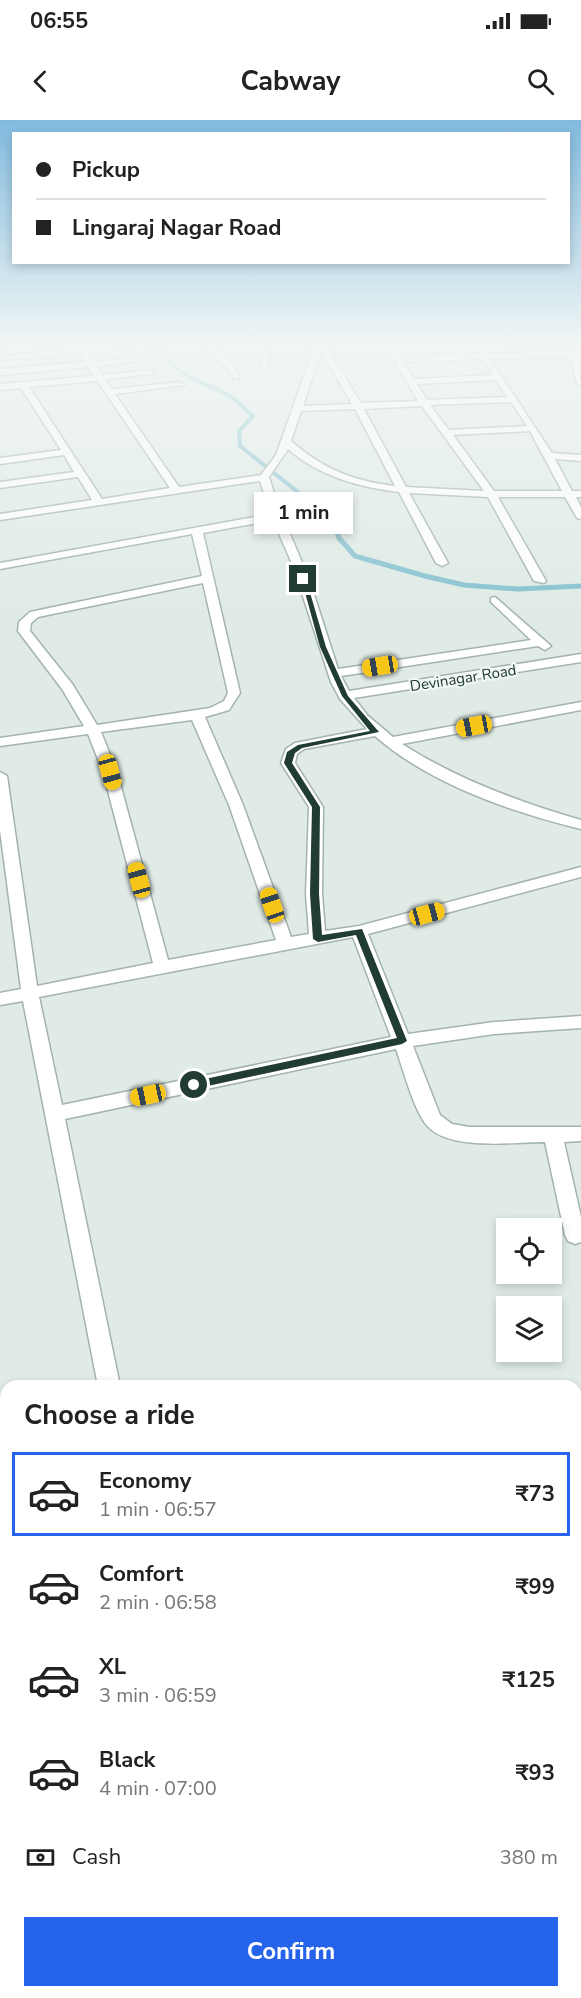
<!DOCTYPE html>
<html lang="en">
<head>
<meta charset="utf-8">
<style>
	body { margin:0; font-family:"Nunito Sans",sans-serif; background:#f2f2f2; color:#222; height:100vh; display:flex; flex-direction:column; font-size:22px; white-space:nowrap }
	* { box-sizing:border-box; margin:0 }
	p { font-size:20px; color:#767676 }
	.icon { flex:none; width:33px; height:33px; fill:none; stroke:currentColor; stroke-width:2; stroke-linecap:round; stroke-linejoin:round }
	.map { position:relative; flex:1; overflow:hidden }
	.panel { position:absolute; left:0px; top:1260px; width:582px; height:618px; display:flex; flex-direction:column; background:#fff; border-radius:18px 18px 0 0; box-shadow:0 3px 9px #0003 }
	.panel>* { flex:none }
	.banner { position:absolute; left:12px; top:12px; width:558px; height:132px; border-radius:0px; box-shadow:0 3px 9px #0003; display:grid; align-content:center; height:132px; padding:0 24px; background:#fff }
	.fabs { position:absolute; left:496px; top:1098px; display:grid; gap:12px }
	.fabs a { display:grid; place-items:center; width:66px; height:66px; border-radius:0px; background:#fff; box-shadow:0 3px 9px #0003; font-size:30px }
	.end { position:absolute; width:27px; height:27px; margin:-14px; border:8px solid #213b35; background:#fff; box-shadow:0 0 0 3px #fff }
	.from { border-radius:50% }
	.bubble { position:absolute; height:42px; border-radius:0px; background:#fff; box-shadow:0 3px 9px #0003; font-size:20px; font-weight:700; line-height:42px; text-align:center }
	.car { position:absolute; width:18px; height:36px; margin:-18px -9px; border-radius:8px; box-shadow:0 0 4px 2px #0007; background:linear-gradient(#f5c518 24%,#345 0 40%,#f5c518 0 76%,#345 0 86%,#f5c518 0) }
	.banner b { display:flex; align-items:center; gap:21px; height:57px; font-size:22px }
	.banner b+b { border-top:2px solid #e0e0e0 }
	.banner i { width:15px; height:15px; background:#222 }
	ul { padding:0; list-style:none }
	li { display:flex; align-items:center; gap:18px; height:84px; margin:0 12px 9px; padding:0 12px; border:3px solid transparent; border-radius:0px }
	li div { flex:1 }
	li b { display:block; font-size:22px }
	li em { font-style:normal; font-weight:700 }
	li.on { border-color:#2563eb }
	li>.icon { width:54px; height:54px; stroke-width:1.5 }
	h2 { padding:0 24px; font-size:27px; line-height:72px }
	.pay { display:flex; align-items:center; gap:15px; height:66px; padding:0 24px; font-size:22px }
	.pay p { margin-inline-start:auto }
	.cta { display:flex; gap:12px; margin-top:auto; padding:12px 24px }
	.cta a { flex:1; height:69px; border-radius:0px; background:#2563eb; color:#fff; font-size:24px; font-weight:700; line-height:69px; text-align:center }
	.status { display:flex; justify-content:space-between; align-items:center; height:42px; padding:0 30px; background:#fff; direction:ltr }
	.status svg { height:16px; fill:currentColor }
	header { display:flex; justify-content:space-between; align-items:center; height:78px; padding:0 24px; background:#fff; font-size:27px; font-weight:700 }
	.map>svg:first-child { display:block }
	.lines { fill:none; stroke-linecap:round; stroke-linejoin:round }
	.stream-far1 { stroke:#88c2d0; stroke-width:4 }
	.stream { stroke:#88c2d0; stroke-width:5 }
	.minor-casing { stroke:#a3b3ad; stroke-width:3 }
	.minor { fill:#fff; fill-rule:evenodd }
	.route { fill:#213b35 }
	.labels { text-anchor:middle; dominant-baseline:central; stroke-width:4.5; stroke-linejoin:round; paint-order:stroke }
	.far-street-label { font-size:15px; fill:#213b35; stroke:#f0f7f4 }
</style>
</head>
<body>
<div class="status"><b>06:55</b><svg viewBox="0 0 49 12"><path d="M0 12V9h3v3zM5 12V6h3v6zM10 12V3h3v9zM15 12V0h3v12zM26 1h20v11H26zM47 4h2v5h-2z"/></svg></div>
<header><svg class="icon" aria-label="back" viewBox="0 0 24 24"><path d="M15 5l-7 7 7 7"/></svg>Cabway<svg class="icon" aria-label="search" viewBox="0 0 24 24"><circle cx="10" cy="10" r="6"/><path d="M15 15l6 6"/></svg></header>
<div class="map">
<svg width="581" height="1878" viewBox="0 0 581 1878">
	<rect width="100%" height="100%" fill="#e0ebe6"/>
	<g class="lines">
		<!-- stream-far1 -->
		<path class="stream-far1" d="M 158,225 C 182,261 193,257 228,275 C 237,280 245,289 253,296 L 239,311 L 240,326 L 333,400 L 335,405"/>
		<!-- stream -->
		<path class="stream" d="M 334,403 L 339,418 L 355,436 L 425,456 L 464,465 L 518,469 L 581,466"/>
		<!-- minor casing -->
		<g class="minor-casing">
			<path id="minor" d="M 0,225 L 8,225 L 0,228 Z
				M 76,225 L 84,225 L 86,229 L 156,225 L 152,228 L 89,233 L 93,242 L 152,237 L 156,239 L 96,246 L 102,255 L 152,250 L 156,253 L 105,260 L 112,269 L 180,262 L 184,265 L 115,274 L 179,367 L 261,355 L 276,335 L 315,225 L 325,225 L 361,283 L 418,281 L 385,225 L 393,225 L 401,237 L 479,234 L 473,225 L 481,225 L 487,234 L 581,231 L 581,235 L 578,236 L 581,266 L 577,263 L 570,236 L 490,239 L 552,333 L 581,335 L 581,341 L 555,339 L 572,371 L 581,371 L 581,377 L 576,377 L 581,387 L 581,399 L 577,398 L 565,377 L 498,377 L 546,461 L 544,463 L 534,461 L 488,377 L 409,373 L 448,443 L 442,446 L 436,443 L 399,372 C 358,367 319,356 288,329 L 269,357 L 277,383 L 309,459 L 338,549 L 531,520 L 491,482 L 491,478 L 495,477 L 551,526 L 545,530 L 538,526 L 341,556 L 349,571 L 581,534 L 581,542 L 354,578 L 368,596 L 393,617 L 581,582 L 581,590 L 402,624 C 457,659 518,682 581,700 L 581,709 C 511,692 430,664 375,616 L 304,629 L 297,634 L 295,643 L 323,687 L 322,774 L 325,811 L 359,806 L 581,747 L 581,757 L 368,814 L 408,914 L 494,902 L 581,896 L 581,908 L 494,914 L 413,926 L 440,995 L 452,1004 L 469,1007 L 581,1007 L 581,1021 L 564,1022 L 581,1097 L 581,1122 L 575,1124 L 568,1121 L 565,1115 L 545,1022 C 513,1022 445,1032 425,1003 C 413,987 403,949 396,929 L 65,999 L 120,1266 L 98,1266 L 23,881 L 0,885 L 0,873 L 21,869 L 0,710 L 0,652 L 7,656 L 37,866 L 153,843 L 103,652 L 88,614 L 0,626 L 0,618 L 84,606 L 62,569 L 18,511 L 19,502 L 30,492 L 202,456 L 192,414 L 0,449 L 0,443 L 271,394 L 260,361 L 0,400 L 0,394 L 92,380 L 78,357 L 0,368 L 0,362 L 74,352 L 64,335 L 0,344 L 0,338 L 61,330 L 21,268 L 0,270 L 0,264 L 94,256 L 88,247 L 0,255 L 0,249 L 85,242 L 81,234 L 0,240 L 0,236 L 78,229 ZM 321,231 L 352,284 L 303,286 ZM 482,239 L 493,255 L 414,259 L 404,242 ZM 496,260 L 507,277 L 427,280 L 417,264 ZM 97,261 L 105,272 L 170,368 L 102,379 L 29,267 ZM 511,282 L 527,306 L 449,310 L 430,285 ZM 422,286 L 484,371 L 406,367 L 364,289 ZM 355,289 L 395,366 C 353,361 323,349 291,321 L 301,291 ZM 530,311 L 562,371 L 494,371 L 453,315 ZM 273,400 L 293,446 L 331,562 L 340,579 L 367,609 L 295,623 L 286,629 L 281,643 L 309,687 L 306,774 L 309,814 L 291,817 L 243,685 L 205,597 L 229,590 L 240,573 L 203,413 ZM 203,463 L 228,573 L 224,581 L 210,588 L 97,605 L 73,565 L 30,511 L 31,503 L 38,497 ZM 192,600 L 229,685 L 276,820 L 168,840 L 117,652 L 101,612 ZM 353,817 L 391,917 L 62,985 L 39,877 Z
				M 201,225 L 210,225 L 235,246 L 239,258 L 233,258 L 228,249 Z
				M 246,225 L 256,225 L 269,234 L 268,247 L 262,247 L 262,237 Z
				M 6,1309 L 6,1331 L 0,1332 L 0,1310 Z
				M 581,1836 L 581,1866 L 576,1868 L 576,1838 Z
				M 167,1872 L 199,1872 L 199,1878 L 167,1878 Z
				M 405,1872 L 437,1872 L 438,1878 L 406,1878 Z
				M 491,1872 L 537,1872 L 534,1878 L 488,1878 Z"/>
		</g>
		<!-- minor -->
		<use href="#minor" class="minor"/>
	</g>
	<!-- sky -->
	<linearGradient id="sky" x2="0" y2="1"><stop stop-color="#81bade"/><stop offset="0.46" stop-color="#f1f6f4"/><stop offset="1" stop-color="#f1f6f4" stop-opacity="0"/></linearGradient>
	<rect width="581" height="488" fill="url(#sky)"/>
	<!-- route -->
	<path class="route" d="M 301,458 L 306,459 L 326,527 L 348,576 L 379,612 L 302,628 L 295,633 L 292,643 L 320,687 L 319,774 L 322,815 L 362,809 L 407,921 L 402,924 L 194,969 L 189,965 L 191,962 L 397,918 L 356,815 L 318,822 L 313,819 L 310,774 L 312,687 L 284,643 L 287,632 L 298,625 L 370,611 L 342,576 L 320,527 Z"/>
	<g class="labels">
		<!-- far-street labels -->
		<g class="far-street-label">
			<text transform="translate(463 558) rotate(-9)">Devinagar Road</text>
		</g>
	</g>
</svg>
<div class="fabs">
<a><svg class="icon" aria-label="locate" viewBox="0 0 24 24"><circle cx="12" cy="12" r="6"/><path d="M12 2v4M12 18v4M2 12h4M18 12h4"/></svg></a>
<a><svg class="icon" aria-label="layers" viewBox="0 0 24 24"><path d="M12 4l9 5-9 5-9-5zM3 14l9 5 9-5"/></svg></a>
</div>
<i class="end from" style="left:194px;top:965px"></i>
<i class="end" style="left:303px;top:459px"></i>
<div class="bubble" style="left:254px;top:372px;width:99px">1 min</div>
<i class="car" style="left:380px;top:546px;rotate:261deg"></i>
<i class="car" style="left:474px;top:606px;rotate:259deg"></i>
<i class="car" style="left:110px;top:652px;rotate:165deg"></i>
<i class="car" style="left:139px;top:760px;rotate:345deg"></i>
<i class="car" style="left:272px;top:785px;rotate:341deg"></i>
<i class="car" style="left:427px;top:794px;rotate:75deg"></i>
<i class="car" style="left:148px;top:975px;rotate:258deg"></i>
<div class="banner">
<b><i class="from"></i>Pickup</b>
<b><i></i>Lingaraj Nagar Road</b>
</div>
<section class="panel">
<h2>Choose a ride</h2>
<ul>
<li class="on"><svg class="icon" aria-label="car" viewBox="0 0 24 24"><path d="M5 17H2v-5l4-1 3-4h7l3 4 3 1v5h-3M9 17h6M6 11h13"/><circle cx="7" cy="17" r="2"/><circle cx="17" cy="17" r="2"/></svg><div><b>Economy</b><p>1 min · 06:57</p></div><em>₹73</em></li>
<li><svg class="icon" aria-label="car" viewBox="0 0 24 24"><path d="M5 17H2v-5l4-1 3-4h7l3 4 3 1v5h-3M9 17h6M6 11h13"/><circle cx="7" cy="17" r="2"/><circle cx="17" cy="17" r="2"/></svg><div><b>Comfort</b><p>2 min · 06:58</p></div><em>₹99</em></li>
<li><svg class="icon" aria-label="car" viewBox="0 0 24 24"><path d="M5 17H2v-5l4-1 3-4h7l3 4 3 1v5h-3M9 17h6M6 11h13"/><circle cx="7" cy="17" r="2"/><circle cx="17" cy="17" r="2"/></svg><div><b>XL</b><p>3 min · 06:59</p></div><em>₹125</em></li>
<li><svg class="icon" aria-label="car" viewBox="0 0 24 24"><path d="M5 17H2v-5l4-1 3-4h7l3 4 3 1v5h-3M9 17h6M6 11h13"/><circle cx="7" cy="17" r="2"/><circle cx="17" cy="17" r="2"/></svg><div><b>Black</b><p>4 min · 07:00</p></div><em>₹93</em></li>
</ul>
<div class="pay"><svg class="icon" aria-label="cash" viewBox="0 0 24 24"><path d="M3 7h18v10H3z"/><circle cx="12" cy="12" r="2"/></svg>Cash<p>380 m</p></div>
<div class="cta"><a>Confirm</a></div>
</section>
</div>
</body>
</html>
